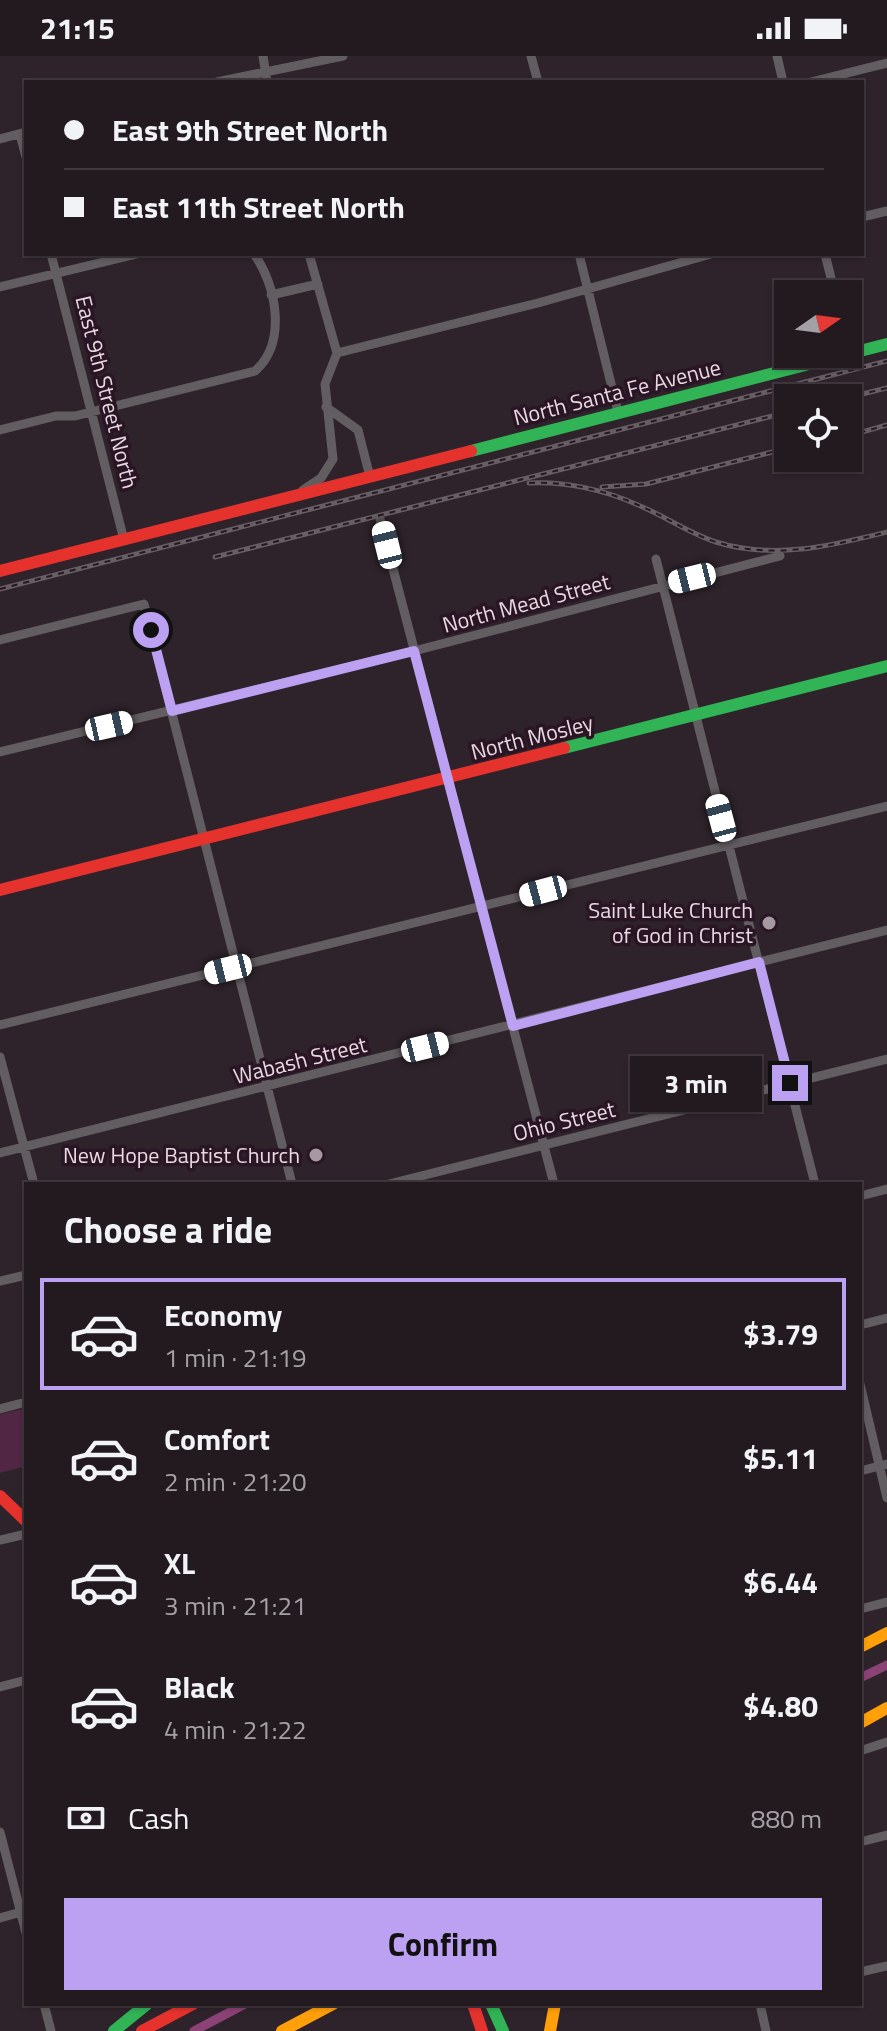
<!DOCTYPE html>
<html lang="en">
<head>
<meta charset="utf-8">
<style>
	body { margin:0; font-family:"Titillium Web",sans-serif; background:#2f272d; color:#f1f3f6; height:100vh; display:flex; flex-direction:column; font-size:30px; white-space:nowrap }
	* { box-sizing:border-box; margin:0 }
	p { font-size:26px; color:#a3a1a5 }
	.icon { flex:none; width:44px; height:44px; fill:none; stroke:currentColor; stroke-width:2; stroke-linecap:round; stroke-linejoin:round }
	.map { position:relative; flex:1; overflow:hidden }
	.drawer { position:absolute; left:24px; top:1126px; width:838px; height:824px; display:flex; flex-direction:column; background:#231a20; border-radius:0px; box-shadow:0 2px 6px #0004,0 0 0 2px #40383e }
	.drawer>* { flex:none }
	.guide { position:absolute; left:24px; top:24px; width:840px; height:176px; border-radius:0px; box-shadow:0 2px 6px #0004,0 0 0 2px #40383e; display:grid; align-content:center; height:176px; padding:0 40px; background:#231a20 }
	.needle { width:52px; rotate:76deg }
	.controls { position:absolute; left:774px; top:224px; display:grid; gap:16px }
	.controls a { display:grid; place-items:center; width:88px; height:88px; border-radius:0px; background:#231a20; box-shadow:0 2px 6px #0004,0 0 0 2px #40383e; font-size:40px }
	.end { position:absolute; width:36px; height:36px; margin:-18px; border:10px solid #bca0f2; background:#111; box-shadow:0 0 0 4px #111 }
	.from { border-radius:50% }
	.bubble { position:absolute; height:56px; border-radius:0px; background:#231a20; box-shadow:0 2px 6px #0004,0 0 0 2px #40383e; font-size:26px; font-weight:700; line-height:56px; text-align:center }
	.car { position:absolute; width:24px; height:48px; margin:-24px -12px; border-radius:10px; box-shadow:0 0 6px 2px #0007; background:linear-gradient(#fff 24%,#345 0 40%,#fff 0 76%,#345 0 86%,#fff 0) }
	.guide b { display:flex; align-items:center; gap:28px; height:76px; font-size:30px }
	.guide b+b { border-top:2px solid #40383e }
	.guide i { width:20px; height:20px; background:#f1f3f6 }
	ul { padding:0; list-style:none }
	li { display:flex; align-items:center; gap:24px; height:112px; margin:0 16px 12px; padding:0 24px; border:4px solid transparent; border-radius:0px }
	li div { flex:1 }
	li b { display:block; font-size:30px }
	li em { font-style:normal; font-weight:700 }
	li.selected { border-color:#bca0f2 }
	li>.icon { width:72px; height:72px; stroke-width:1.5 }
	h2 { padding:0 40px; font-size:36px; line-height:96px }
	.pay { display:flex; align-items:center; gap:20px; height:88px; padding:0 40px; font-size:30px }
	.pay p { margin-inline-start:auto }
	.primary-button { display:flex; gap:16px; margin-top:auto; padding:16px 40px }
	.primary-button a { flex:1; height:92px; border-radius:0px; background:#bca0f2; color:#111; font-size:32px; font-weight:700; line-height:92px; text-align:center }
	.status { display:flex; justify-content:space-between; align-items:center; height:56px; padding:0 40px; background:#231a20; direction:ltr }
	.status svg { height:22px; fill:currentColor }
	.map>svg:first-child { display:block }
	.green { fill:#512644 }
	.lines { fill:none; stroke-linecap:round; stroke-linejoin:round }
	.canal { stroke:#8b4276; stroke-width:9 }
	.street { stroke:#625d60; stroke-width:9 }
	.fast { stroke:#30b455; stroke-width:12 }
	.slow { stroke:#ff9f0a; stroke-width:12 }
	.jam { stroke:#e5322d; stroke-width:12 }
	.rail-casing { stroke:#655e62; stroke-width:5 }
	.rail { stroke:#291523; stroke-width:2; stroke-dasharray:6; stroke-linecap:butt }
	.route { stroke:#bca0f2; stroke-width:10 }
	.poi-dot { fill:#a799a1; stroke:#291523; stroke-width:3 }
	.labels { text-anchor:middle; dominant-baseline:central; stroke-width:7; stroke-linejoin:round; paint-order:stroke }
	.street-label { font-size:22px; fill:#e7d8e1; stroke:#291523 }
	.poi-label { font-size:22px; fill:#e7d8e1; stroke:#291523; text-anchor:end }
</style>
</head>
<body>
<div class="status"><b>21:15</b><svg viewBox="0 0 49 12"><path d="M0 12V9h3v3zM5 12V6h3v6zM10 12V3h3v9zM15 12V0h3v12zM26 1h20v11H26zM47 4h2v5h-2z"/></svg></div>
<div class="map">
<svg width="887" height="1975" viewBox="0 0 887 1975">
	<rect width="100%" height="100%" fill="#2f232b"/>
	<!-- green -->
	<path class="green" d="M 23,1353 L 26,1410 L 0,1417 L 0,1358 Z"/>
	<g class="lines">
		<!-- canal -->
		<path class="canal" d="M 860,1622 L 887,1609
			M 194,1975 L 245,1948"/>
		<!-- street -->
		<path class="street" d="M 263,0 L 267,26
			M 531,0 L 538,26
			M 777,0 L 783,26
			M 217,26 L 343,0
			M 811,26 L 887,7
			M 20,78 L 26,101
			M 0,83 L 26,76
			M 862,161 L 887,155
			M 51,198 L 124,484
			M 579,198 L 618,356
			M 825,198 L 835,238
			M 0,231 L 137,198
			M 271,239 L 318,228
			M 337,297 L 538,247 L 711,198
			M 326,351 L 358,374 L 370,421
			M 0,374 L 56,360 L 75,360 L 255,315 C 287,287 277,230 254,198
			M 303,434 L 321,422 L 333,403 L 325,328 L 337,297 L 309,198
			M 380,463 L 554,1128
			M 656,503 L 815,1128
			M 0,584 L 144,548 L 292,1128
			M 0,696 L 414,595 L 780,500
			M 0,969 L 887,750
			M 0,1001 L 34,1128
			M 0,1097 L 887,874
			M 389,1128 L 887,1003
			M 860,1140 L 887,1133
			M 0,1225 L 26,1219
			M 860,1269 L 887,1262
			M 860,1328 L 887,1442
			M 0,1353 L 26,1346
			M 860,1415 L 887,1408
			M 0,1484 L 26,1478
			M 860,1553 L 887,1546
			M 0,1631 L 26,1624
			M 860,1695 L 887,1686
			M 0,1776 L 26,1877
			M 860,1786 L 887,1779
			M 0,1862 L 21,1856
			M 860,1916 L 887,1910
			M 44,1948 L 51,1975
			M 760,1948 L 766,1975"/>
		<!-- fast -->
		<path class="fast" d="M 471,395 L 887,288
			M 564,692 L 887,610
			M 491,1948 L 503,1975
			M 114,1975 L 147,1948"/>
		<!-- slow -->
		<path class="slow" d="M 860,1591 L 887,1577
			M 860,1667 L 887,1652
			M 282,1975 L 333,1948
			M 550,1975 L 555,1948"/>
		<!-- jam -->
		<path class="jam" d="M 0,515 L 471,395
			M 0,834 L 564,692
			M 0,1440 L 26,1465
			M 473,1948 L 482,1975
			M 142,1975 L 193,1948"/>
		<!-- rail casing -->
		<g class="rail-casing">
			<path id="rail" d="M 846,342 L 887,332
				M 848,380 L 887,369
				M 529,427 C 565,425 605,434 638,449 C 665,460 688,477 716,486 C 774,504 830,490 887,476
				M 602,431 L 646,428 L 788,392
				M 215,501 L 788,356
				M 0,533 L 887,305"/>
		</g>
		<!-- rail -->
		<use href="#rail" class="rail"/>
	</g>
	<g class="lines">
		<!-- route -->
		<path class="route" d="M 151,574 L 172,655 L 414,595 L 513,970 L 759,906 L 790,1027"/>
	</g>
	<!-- markers -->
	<g class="poi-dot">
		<circle cx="769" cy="867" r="8"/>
		<circle cx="316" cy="1099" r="8"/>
	</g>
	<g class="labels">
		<!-- street labels -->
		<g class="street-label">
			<text transform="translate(107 336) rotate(76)">East 9th Street North</text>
			<text transform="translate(617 336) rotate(-14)">North Santa Fe Avenue</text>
			<text transform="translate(526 547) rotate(-15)">North Mead Street</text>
			<text transform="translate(532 681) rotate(-14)">North Mosley</text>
			<text transform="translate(300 1004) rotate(-14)">Wabash Street</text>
			<text transform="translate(564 1065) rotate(-14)">Ohio Street</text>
		</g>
		<!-- poi labels -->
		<g class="poi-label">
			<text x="753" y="854">Saint Luke Church<tspan x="753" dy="25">of God in Christ</tspan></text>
			<text x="300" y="1099">New Hope Baptist Church</text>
		</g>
	</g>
</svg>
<div class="controls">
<a><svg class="needle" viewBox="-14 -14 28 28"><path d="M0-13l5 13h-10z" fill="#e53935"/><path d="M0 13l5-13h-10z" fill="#a3a1a5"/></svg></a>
<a><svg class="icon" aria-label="locate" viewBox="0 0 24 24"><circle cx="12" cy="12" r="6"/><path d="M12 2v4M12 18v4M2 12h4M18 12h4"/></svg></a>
</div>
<i class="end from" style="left:151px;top:574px"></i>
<i class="end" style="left:790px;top:1027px"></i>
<div class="bubble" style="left:630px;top:1000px;width:132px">3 min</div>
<i class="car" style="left:387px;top:489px;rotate:346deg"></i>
<i class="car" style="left:692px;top:522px;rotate:256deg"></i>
<i class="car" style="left:109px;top:670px;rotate:77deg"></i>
<i class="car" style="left:721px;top:762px;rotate:345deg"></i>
<i class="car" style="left:543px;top:835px;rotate:255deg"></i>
<i class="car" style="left:228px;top:913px;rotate:256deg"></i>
<i class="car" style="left:425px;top:991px;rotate:76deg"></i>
<div class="guide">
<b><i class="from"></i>East 9th Street North</b>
<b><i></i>East 11th Street North</b>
</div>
<section class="drawer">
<h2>Choose a ride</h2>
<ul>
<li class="selected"><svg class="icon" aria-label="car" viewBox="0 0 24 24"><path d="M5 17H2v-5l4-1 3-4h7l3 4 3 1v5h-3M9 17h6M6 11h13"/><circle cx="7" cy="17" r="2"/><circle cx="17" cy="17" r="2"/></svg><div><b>Economy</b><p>1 min · 21:19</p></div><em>$3.79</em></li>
<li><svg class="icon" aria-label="car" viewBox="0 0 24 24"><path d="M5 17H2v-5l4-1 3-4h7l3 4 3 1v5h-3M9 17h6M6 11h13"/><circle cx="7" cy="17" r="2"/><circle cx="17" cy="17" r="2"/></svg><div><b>Comfort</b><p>2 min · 21:20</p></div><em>$5.11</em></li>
<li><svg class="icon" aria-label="car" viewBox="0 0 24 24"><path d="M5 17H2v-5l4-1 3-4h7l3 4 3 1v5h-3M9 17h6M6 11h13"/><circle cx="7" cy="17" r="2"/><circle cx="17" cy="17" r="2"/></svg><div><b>XL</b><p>3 min · 21:21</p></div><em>$6.44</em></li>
<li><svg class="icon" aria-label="car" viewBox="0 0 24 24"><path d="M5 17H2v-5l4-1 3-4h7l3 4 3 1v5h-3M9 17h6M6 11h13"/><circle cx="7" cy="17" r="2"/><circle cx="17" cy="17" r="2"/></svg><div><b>Black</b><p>4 min · 21:22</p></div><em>$4.80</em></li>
</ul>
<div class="pay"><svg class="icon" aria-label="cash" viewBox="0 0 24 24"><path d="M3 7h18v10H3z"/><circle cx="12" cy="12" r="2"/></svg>Cash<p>880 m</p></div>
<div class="primary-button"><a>Confirm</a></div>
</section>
</div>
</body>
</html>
